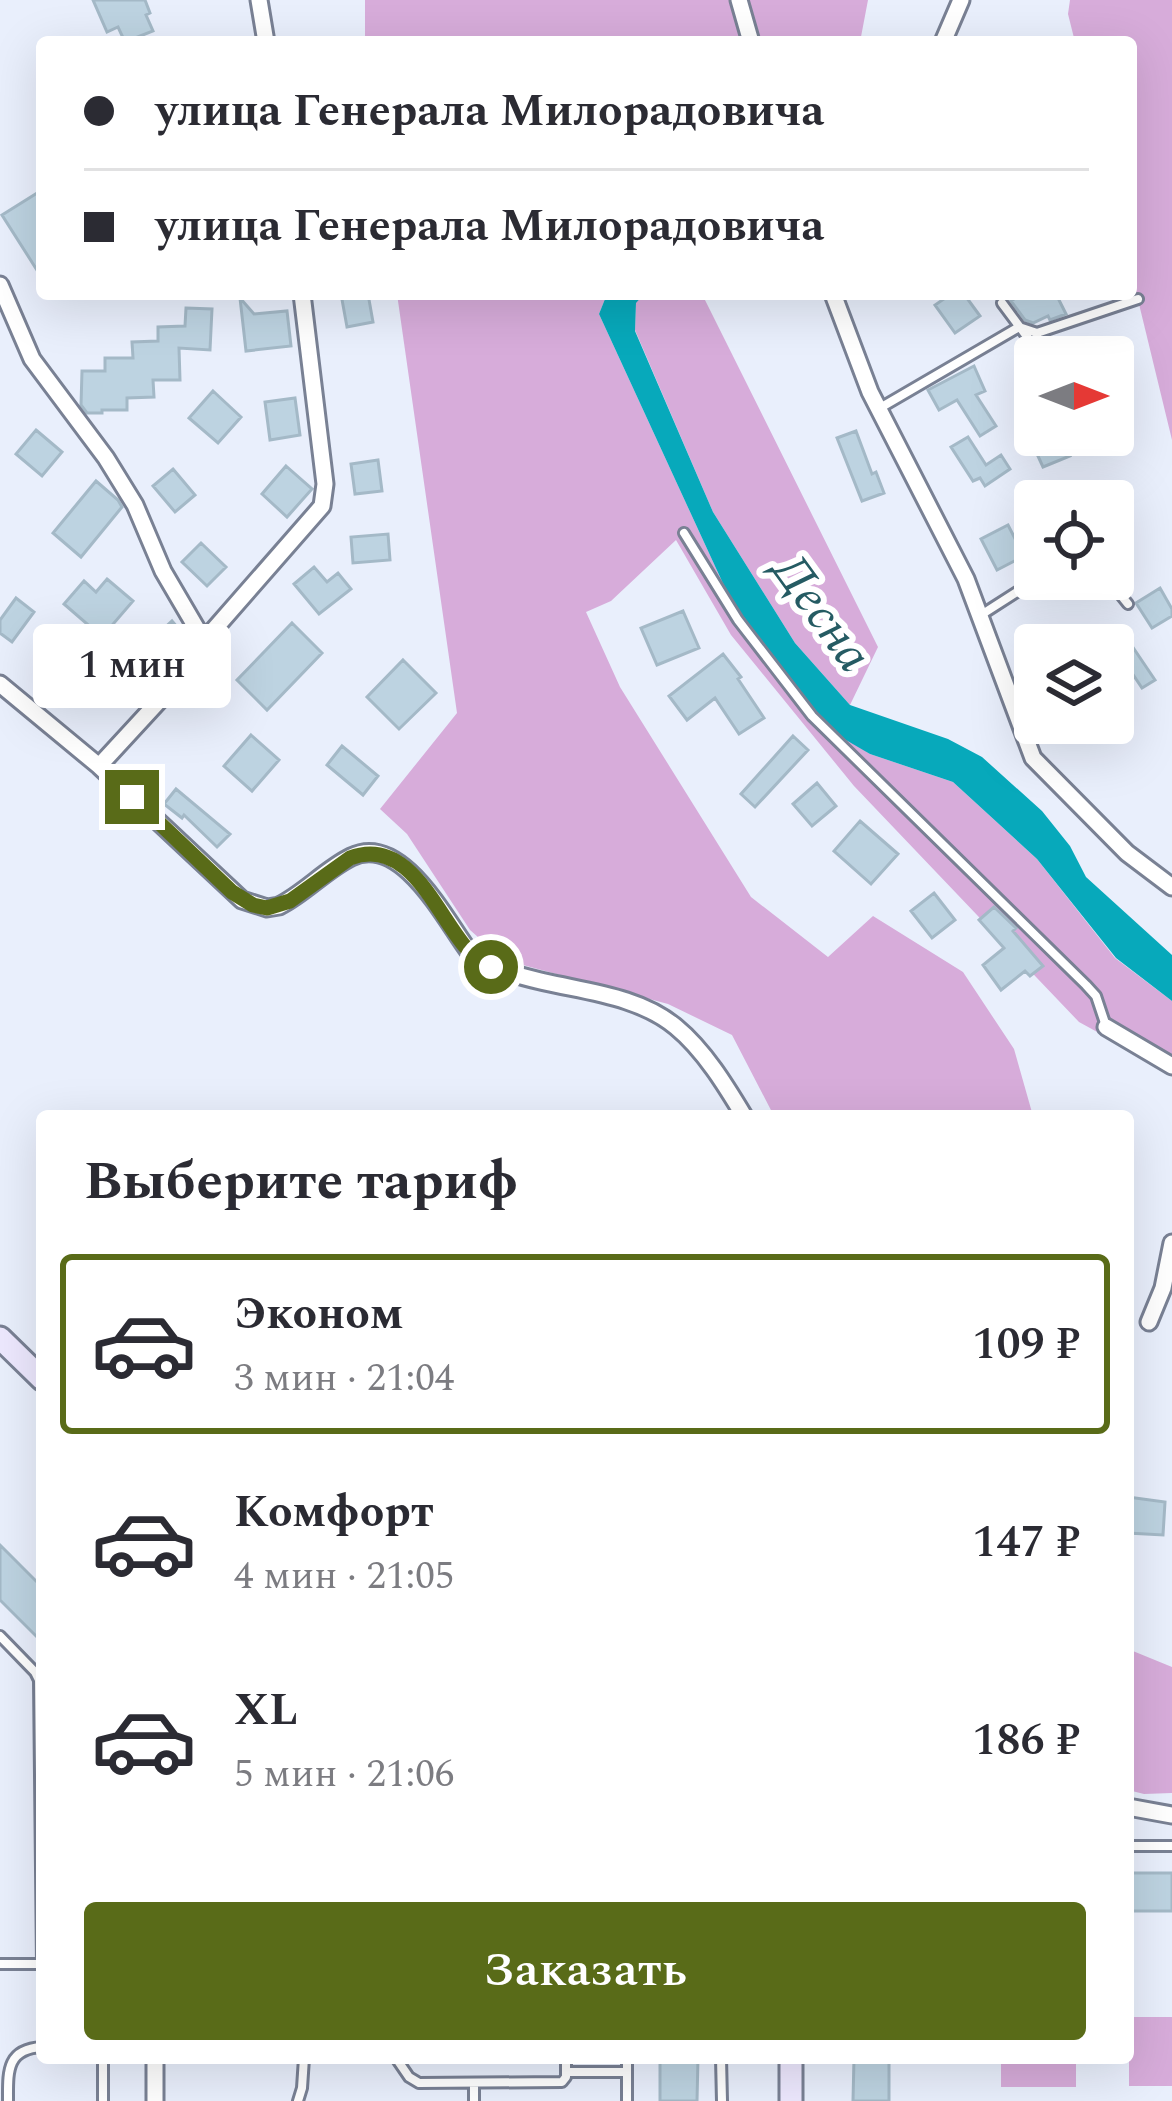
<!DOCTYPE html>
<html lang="ru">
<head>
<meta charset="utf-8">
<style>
	body { margin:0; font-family:Spectral,serif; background:#f7f7f7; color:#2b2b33; height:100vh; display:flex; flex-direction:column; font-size:45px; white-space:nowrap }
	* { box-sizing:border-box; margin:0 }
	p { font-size:39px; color:#7c7c81 }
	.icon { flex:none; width:66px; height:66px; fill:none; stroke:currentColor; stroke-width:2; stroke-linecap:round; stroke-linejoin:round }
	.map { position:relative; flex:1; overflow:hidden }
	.sheet { position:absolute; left:36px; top:1110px; width:1098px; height:954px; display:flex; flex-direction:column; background:#fff; border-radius:12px; box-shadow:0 12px 48px #0002 }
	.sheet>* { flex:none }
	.guide { position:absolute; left:36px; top:36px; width:1101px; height:264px; border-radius:12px; box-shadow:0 12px 48px #0002; display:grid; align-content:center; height:264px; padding:0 48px; background:#fff }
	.needle { width:78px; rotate:90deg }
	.controls { position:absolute; left:1014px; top:336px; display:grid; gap:24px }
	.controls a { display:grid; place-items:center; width:120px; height:120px; border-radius:12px; background:#fff; box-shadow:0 12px 48px #0002; font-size:60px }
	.end { position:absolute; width:54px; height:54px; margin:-27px; border:15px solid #596b18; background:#fff; box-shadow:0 0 0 6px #fff }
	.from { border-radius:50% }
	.bubble { position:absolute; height:84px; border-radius:12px; background:#fff; box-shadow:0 12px 48px #0002; font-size:39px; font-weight:600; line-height:84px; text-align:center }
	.guide b { display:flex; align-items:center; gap:42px; height:114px; font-size:45px }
	.guide b+b { border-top:3px solid #e1e1e2 }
	.guide i { width:30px; height:30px; background:#2b2b33 }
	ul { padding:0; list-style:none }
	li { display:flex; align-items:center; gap:36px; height:180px; margin:0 24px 18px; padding:0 24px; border:6px solid transparent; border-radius:12px }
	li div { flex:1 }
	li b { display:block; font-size:45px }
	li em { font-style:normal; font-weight:600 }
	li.active { border-color:#596b18 }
	li>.icon { width:108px; height:108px; stroke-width:1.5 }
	h2 { padding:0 48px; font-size:54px; line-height:144px }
	.action { display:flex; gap:24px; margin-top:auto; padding:24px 48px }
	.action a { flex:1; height:138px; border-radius:12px; background:#596b18; color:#fff; font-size:48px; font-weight:600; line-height:138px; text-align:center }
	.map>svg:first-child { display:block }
	.green { fill:#d7acda }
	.water { fill:#07a9bb }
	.building { fill:#bdd3e1; stroke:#a4b9c7; stroke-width:3 }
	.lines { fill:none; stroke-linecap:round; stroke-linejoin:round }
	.lane-casing { stroke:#798194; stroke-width:14 }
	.street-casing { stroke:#798194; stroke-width:21 }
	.secondary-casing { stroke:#798194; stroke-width:27 }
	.lane { stroke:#fff; stroke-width:8 }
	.street { stroke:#fff; stroke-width:15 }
	.secondary { stroke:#ede8fe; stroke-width:21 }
	.route { stroke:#596b18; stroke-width:15 }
	.labels { text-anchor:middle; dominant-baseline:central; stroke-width:12; stroke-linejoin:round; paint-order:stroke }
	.water-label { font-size:51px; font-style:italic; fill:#255b63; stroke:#fff }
</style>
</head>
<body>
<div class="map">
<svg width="1172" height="2101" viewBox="0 0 1172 2101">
	<rect width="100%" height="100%" fill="#e9effc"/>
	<!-- green -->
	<path class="green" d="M 365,0 L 868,0 L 860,42 L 365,42 Z
		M 1070,0 L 1172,0 L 1172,440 L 1131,271 L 1131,42 L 1075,42 L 1068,14 Z
		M 397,294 L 607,294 L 599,314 L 732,603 L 791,698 L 870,754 L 953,782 L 1037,859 L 1115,958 L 1172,1001 L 1172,1073 L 1079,1022 L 854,786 L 731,635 L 676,540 L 611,601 L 586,612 L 620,687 L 751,897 L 828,957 L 873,916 L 963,972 L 1014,1049 L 1033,1116 L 774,1116 L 732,1035 L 668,1004 L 504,960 L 470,930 L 407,834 L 380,809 L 457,713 Z
		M 644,294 L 702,294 L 878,647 L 850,705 L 795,643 L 713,512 L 635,330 L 636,302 Z
		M 1128,1649 L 1172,1667 L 1172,1793 L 1144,1794 L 1128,1790 Z
		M 1129,2017 L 1172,2017 L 1172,2086 L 1129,2086 Z
		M 1001,2058 L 1076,2058 L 1076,2087 L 1001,2087 Z"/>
	<!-- water -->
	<path class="water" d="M 607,294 L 644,294 L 636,303 L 635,331 L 713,512 L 795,643 L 850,705 L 948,739 L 982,757 L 1042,811 L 1070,846 L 1086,877 L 1172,955 L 1172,1001 L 1116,958 L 1037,859 L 953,782 L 870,754 L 827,729 L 791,698 L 732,603 L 599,314 Z"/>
	<!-- building -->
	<path class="building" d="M 93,0 L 145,0 L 150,13 L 146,15 L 153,31 L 125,42 L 118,27 L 107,32 Z
		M 42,190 L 42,278 L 2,215 Z
		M 341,294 L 368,294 L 373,322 L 347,327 Z
		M 951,294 L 964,294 L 980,316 L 955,333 L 935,305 Z
		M 1022,294 L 1056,294 L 1066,314 L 1050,320 L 1048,316 L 1033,323 L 1025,320 L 1011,301 Z
		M 240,298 L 254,314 L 287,311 L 291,346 L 246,351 Z
		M 186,308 L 212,309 L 210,350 L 179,348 L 180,380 L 153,380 L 154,397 L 127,398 L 127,410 L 102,410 L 102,413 L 87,413 L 81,405 L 82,371 L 105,371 L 105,358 L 133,358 L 132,342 L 158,341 L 158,327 L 185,326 Z
		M 974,366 L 985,391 L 976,395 L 996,426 L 980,436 L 957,400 L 939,410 L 928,390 Z
		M 213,391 L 241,417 L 218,443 L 189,418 Z
		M 295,398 L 300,435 L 270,440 L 265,402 Z
		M 36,430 L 62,452 L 42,476 L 16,454 Z
		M 856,431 L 872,474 L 876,472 L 884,493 L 862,501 L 837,438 Z
		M 1045,435 L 1060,435 L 1070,456 L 1043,467 L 1031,441 Z
		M 968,437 L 986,465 L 1001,455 L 1010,469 L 985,486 L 980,478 L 973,481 L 951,447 Z
		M 378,460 L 382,491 L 355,494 L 351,464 Z
		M 286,466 L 312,489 L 287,517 L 262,494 Z
		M 173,469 L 195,495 L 175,512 L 153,486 Z
		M 96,481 L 118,500 L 122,507 L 81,557 L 53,533 Z
		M 1008,525 L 1024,556 L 997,570 L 981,539 Z
		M 388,534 L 390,560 L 353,563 L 351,537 Z
		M 201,543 L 226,567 L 207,586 L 182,562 Z
		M 314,567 L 327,582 L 338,573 L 351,589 L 319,614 L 294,584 Z
		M 107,579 L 133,601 L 102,637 L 64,604 L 84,581 L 96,592 Z
		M 1160,588 L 1172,609 L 1172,616 L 1152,628 L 1136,603 Z
		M 16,598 L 34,612 L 12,642 L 0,633 L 0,620 Z
		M 683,611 L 699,648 L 657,665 L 641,628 Z
		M 172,621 L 190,642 L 185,654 L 168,669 L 146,645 Z
		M 292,623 L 322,653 L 267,710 L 237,680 Z
		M 1128,640 L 1155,680 L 1142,688 L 1116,649 Z
		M 723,654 L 741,677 L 738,679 L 764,718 L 739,734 L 715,698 L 687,720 L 669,696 Z
		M 403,660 L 436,693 L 399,729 L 367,697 Z
		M 251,735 L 279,760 L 252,791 L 224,766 Z
		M 793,736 L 808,750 L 755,807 L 741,794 Z
		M 342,746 L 378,776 L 363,795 L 327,765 Z
		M 817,783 L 836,806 L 812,826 L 793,804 Z
		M 176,789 L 230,834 L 217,847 L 184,815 L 182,818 L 164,804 Z
		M 860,821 L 898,854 L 871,884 L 834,851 Z
		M 934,893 L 955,920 L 932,938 L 911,911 Z
		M 994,907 L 1016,928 L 1013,931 L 1043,966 L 1030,976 L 1025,971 L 1001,990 L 983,965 L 1004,948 L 979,920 Z
		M 1128,1497 L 1165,1502 L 1163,1535 L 1128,1533 Z
		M 0,1545 L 42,1587 L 42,1642 L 0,1600 Z
		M 1128,1873 L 1172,1873 L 1172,1911 L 1128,1911 Z
		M 660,2058 L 698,2058 L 697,2101 L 660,2101 Z
		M 854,2058 L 889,2058 L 889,2101 L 853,2101 Z"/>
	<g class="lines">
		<!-- lane casing -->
		<g class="lane-casing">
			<path id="lane" d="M 1002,303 L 1042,357
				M 880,408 L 1019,327 L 1037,333 L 1138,299
				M 684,533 L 738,620 L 812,716 L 1086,985 L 1096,996 L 1106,1026
				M 1108,579 L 1128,604
				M 981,615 L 1037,579
				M 0,1636 L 35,1672 L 39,1680 L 42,1964
				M 1128,1846 L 1172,1846
				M 0,1964 L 42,1964
				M 103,2058 L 103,2101
				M 396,2058 L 409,2077 L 419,2083 L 562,2082 L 566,2077 L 566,2058
				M 721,2058 L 722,2101
				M 566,2072 L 627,2072
				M 474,2083 L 474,2101
				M 8,2101 C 8,2072 6,2049 42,2047
				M 298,2101 L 302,2088 L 304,2058
				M 627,2101 L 627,2058"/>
		</g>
		<!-- street casing -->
		<g class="street-casing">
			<path id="street" d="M 259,0 L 266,42
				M 739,0 L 751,42
				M 943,42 L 961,0
				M 0,285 L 32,359 L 106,458 L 135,505 L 163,571 L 204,641
				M 833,294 L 870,392 L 966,579 L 1033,758 L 1127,853 L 1172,887
				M 0,684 L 99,766 L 242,900 L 267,908 L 279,906 C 305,893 325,870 351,857 C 401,832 445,919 468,950 C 491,970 516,975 545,982 C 589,992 640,997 676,1027 C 704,1050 726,1086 744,1116
				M 99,766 L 193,664 L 204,641 L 322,506 L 325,484 L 302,294
				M 1106,1027 L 1172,1066
				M 1149,1322 L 1163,1288 L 1172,1243
				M 1128,1807 L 1172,1815
				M 155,2058 L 155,2101"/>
		</g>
		<!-- secondary casing -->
		<g class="secondary-casing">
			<path id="secondary" d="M 0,1338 L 42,1379
				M 791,2058 L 791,2101"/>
		</g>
		<!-- lane -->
		<use href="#lane" class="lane"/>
		<!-- street -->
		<use href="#street" class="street"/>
		<!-- secondary -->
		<use href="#secondary" class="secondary"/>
	</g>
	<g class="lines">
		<!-- route -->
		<path class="route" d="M 132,797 L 232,892 L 253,905 L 267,908 L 290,901 L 350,858 C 410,835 437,916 468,950 C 475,958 483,962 491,967"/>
	</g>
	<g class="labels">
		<!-- water labels -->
		<g class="water-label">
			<text transform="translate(821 613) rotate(54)">Десна</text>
		</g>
	</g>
</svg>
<div class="controls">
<a><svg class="needle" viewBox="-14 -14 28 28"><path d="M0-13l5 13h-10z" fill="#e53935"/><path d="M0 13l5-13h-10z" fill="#7c7c81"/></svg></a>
<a><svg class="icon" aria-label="locate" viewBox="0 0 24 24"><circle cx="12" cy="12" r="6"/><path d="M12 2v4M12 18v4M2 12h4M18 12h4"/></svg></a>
<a><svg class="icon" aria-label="layers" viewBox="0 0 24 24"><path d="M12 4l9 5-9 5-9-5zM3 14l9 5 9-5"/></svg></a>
</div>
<i class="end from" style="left:491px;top:967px"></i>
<i class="end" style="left:132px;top:797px"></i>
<div class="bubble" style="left:33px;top:624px;width:198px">1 мин</div>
<div class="guide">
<b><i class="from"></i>улица Генерала Милорадовича</b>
<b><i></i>улица Генерала Милорадовича</b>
</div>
<section class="sheet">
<h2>Выберите тариф</h2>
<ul>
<li class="active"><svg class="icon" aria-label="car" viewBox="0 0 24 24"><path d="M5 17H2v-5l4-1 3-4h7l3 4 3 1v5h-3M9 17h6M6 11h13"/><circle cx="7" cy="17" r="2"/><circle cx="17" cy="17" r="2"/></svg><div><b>Эконом</b><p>3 мин · 21:04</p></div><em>109 ₽</em></li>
<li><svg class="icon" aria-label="car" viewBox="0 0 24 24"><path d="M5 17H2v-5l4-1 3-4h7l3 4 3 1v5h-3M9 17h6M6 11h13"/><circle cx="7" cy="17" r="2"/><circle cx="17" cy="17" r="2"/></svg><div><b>Комфорт</b><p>4 мин · 21:05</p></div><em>147 ₽</em></li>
<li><svg class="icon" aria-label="car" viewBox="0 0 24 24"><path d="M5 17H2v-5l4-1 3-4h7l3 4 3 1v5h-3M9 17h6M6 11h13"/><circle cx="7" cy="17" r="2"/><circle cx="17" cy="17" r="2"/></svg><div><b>XL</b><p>5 мин · 21:06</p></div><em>186 ₽</em></li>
</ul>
<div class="action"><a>Заказать</a></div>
</section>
</div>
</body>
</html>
